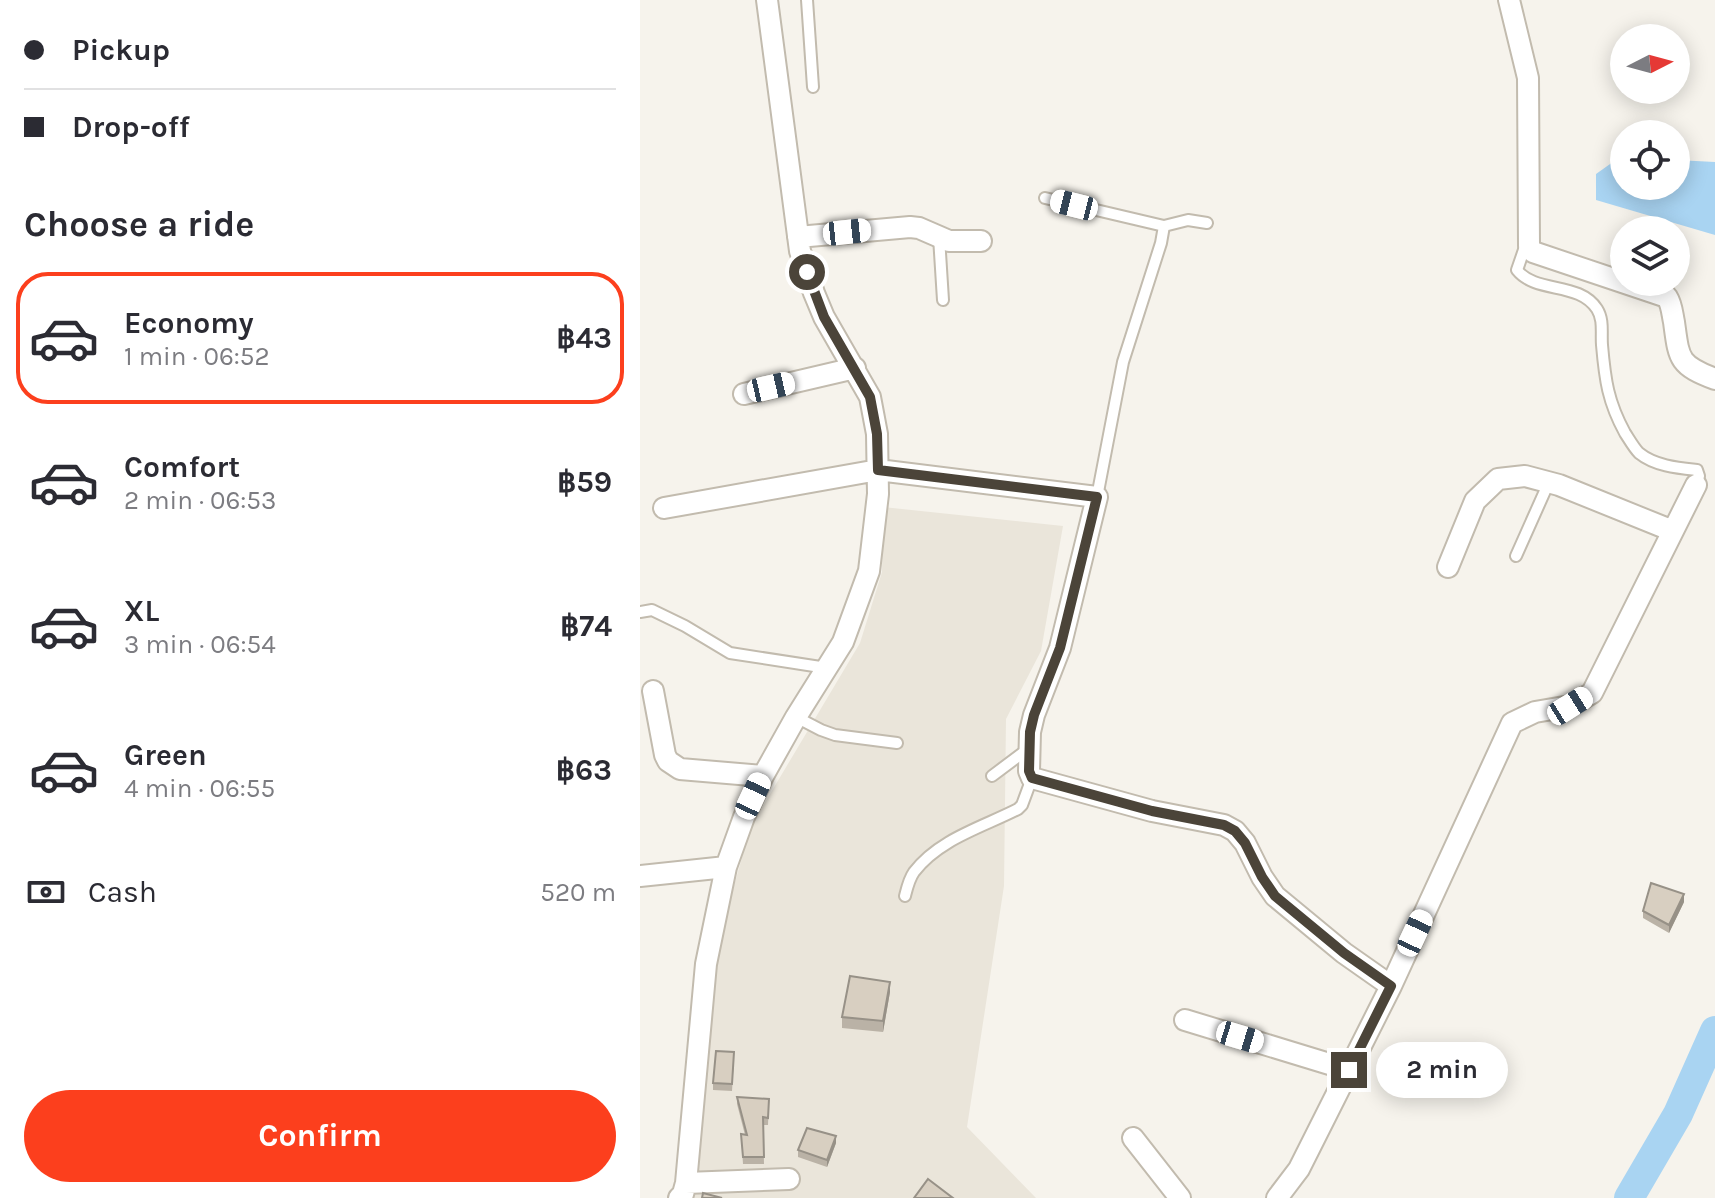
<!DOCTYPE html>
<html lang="en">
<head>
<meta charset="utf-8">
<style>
	body { margin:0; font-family:Karla,sans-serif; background:#f2f2f3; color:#2b2b33; height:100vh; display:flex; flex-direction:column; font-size:30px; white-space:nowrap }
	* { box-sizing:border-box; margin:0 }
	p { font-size:26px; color:#7c7c81 }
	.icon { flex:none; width:44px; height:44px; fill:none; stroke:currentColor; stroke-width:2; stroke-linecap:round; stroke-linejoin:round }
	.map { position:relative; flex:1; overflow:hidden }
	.panel { display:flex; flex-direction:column; background:#fff; width:640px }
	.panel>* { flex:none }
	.banner { display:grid; align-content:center; height:176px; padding:0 24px; background:#fff }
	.needle { width:52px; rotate:84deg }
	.buttons { position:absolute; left:970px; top:24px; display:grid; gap:16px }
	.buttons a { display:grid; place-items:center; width:80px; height:80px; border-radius:50%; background:#fff; box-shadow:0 4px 20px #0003; font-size:40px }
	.end { position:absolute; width:36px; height:36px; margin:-18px; border:10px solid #4b4439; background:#fff; box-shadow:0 0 0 4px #fff }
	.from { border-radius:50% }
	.bubble { position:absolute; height:56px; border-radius:28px; background:#fff; box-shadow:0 4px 20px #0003; font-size:26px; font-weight:700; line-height:56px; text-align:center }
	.car { position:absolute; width:24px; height:48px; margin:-24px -12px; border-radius:10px; box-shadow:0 0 6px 2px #0007; background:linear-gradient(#fff 24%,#345 0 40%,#fff 0 76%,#345 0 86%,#fff 0) }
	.banner b { display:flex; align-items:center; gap:28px; height:76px; font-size:30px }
	.banner b+b { border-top:2px solid #e1e1e2 }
	.banner i { width:20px; height:20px; background:#2b2b33 }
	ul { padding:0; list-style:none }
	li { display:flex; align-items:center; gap:24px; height:132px; margin:0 16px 12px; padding:0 8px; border:4px solid transparent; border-radius:32px }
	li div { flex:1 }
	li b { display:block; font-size:30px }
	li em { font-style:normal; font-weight:700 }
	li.on { border-color:#fc3f1d }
	li>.icon { width:72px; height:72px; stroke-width:1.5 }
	h2 { padding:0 24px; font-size:36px; line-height:96px }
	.pay { display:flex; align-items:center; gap:20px; height:88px; padding:0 24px; font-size:30px }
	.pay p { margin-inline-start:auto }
	.action { display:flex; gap:16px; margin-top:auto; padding:16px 24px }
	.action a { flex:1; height:92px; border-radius:48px; background:#fc3f1d; color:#fff; font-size:32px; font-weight:700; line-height:92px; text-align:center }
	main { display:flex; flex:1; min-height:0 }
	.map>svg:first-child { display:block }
	.residential { fill:#eae5da }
	.water { fill:#a9d4f2 }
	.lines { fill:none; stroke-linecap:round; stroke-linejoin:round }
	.river { stroke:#a9d4f2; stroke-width:30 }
	.lane-casing { stroke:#c2bbae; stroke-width:14 }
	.street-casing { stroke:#c2bbae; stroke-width:24 }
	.lane { stroke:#fff; stroke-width:10 }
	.street { stroke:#fff; stroke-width:20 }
	.wall { fill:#bab2a6 }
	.shaded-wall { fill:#979187 }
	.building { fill:#d8cfc1; stroke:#979187; stroke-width:2 }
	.route { stroke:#4b4439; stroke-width:10 }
</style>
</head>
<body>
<main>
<section class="panel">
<div class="banner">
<b><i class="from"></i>Pickup</b>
<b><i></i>Drop-off</b>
</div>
<h2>Choose a ride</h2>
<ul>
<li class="on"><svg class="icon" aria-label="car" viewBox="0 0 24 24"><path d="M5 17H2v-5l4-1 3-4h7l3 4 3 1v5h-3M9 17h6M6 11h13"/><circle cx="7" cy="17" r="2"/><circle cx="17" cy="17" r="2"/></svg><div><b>Economy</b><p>1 min · 06:52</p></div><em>฿43</em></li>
<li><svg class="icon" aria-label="car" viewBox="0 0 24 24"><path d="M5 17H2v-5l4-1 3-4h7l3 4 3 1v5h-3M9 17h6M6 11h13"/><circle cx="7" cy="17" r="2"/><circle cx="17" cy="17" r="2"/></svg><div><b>Comfort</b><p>2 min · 06:53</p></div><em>฿59</em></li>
<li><svg class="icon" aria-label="car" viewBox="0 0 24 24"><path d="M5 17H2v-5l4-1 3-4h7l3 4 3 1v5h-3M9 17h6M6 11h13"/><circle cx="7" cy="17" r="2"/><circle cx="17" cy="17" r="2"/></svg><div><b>XL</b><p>3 min · 06:54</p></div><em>฿74</em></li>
<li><svg class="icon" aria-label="car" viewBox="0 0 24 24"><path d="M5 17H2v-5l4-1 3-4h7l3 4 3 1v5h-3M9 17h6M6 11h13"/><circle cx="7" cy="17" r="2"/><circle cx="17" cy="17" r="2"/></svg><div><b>Green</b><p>4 min · 06:55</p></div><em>฿63</em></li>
</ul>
<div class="pay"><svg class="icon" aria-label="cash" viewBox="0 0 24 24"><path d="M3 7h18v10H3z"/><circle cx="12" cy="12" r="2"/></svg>Cash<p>520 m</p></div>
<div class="action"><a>Confirm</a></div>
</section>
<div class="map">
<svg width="1075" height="1198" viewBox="0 0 1075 1198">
	<rect width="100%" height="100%" fill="#f6f3ec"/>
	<!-- residential -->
	<path class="residential" d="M 243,507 L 423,526 L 401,651 L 366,719 L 364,886 L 327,1127 L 396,1198 L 47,1198 L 58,1012 L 111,826 L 220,643 L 242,572 Z"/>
	<!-- water -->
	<path class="water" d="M 980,157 L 984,157 L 984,186 L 1036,186 L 1036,160 L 1075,162 L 1075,235 L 956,200 L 956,174 Z"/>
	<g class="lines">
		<!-- river -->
		<path class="river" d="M 989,1198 L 1038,1114 L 1075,1031"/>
		<!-- lane casing -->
		<g class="lane-casing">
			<path id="lane" d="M 167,0 L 173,87
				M 405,198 L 524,226 L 521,243 L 483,362 L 457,497
				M 524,226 L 548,220 L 567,223
				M 299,237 L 303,300
				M 887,241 L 877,270 C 896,294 939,281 957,309 C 964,320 961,333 962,345 C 965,380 968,402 985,433 C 989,439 994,448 999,453 C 1015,466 1038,468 1057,470 L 1059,476 L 1056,485
				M 876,556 L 909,482
				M 0,612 L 12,610 L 45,626 L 90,653 L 187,668
				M 156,717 L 181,730 L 195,735 L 257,743
				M 352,776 L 388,749
				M 265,896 C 267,888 269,879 274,872 C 299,839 343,827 378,809 L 382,805 L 392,778"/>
		</g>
		<!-- street casing -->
		<g class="street-casing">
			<path id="street" d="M 869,0 L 888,78 L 889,246 L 893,252 L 1027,297 C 1032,305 1032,313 1034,322 C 1039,359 1038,365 1075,379
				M 158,237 L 270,227 L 279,228 L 309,241 L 341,241
				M 104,394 L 215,368
				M 24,508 L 238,470 L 457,497 L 420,648 L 394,715 L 390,732 L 389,771 L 392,778 L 512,811 L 584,825 L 595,831 L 605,843 L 622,877 L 635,896 L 704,953 L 751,986
				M 808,567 L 835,501 L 858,479 L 885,476 L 919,485 L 1033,531
				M 13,691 L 25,755 L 28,761 L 40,769 L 123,776
				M 0,876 L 86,867
				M 545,1020 L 709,1070
				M 493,1138 L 540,1198
				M 46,1183 L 149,1179
				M 39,1198 L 43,1194 L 46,1183 L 66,964 L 86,867 L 104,817 L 123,776 L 156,717 L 203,642 L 229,571 L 238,494 L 237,434 L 230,397 L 184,317 L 174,293 L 160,251 L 127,0
				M 637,1198 L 659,1169 L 751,986 L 872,723 L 895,712 L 930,706 L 952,693 L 1056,485"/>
		</g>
		<!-- lane -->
		<use href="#lane" class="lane"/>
		<!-- street -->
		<use href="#street" class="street"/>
	</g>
	<!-- wall -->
	<path class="wall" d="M 1044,902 L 1029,933 L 1003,918 L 1003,911 Z
		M 250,992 L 243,1032 L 202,1028 L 202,1017 Z
		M 94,1059 L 92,1091 L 73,1090 L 73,1083 Z
		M 97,1097 L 129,1099 L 128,1125 L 123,1125 L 124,1164 L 103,1164 L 101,1134 L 105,1135 L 97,1104 Z
		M 196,1143 L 187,1167 L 158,1157 L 158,1150 Z"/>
	<!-- shaded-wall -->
	<path class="shaded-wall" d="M 1044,894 L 1044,902 L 1029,933 L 1029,925 Z
		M 250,982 L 250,992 L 243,1032 L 243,1021 Z
		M 196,1136 L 196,1143 L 187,1167 L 187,1160 Z"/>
	<!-- building -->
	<path class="building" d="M 1011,883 L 1044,894 L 1029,925 L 1003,911 Z
		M 210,976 L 250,982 L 243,1021 L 202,1017 Z
		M 76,1051 L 94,1052 L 92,1084 L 73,1083 Z
		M 97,1097 L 129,1099 L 128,1118 L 123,1117 L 124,1157 L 103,1157 L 101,1134 L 107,1135 Z
		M 167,1128 L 196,1136 L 187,1160 L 158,1150 Z
		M 288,1179 L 313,1198 L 274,1198 Z
		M 63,1193 L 82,1198 L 62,1198 Z"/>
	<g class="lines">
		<!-- route -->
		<path class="route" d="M 167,272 L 184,317 L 230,397 L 237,434 L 238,470 L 457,497 L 420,648 L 394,715 L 390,732 L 389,771 L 392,778 L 512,811 L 584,825 L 595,831 L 605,843 L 622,877 L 635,896 L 704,953 L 751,986 L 709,1070"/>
	</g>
</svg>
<div class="buttons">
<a><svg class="needle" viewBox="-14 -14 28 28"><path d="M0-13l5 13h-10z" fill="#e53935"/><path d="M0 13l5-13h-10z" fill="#7c7c81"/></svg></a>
<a><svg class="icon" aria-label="locate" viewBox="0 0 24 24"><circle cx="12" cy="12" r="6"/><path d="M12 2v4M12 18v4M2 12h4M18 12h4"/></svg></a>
<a><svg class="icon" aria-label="layers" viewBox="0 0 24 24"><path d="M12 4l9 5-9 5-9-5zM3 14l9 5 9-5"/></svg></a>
</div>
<i class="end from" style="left:167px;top:272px"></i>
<i class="end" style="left:709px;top:1070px"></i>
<div class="bubble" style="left:736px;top:1042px;width:132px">2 min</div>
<i class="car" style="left:434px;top:205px;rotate:284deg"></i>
<i class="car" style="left:207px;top:232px;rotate:84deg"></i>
<i class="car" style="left:131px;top:387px;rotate:77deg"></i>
<i class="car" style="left:930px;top:706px;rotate:58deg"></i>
<i class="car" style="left:113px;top:796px;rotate:25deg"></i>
<i class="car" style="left:775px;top:933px;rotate:25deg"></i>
<i class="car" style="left:600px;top:1037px;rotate:107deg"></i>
</div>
</main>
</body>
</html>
